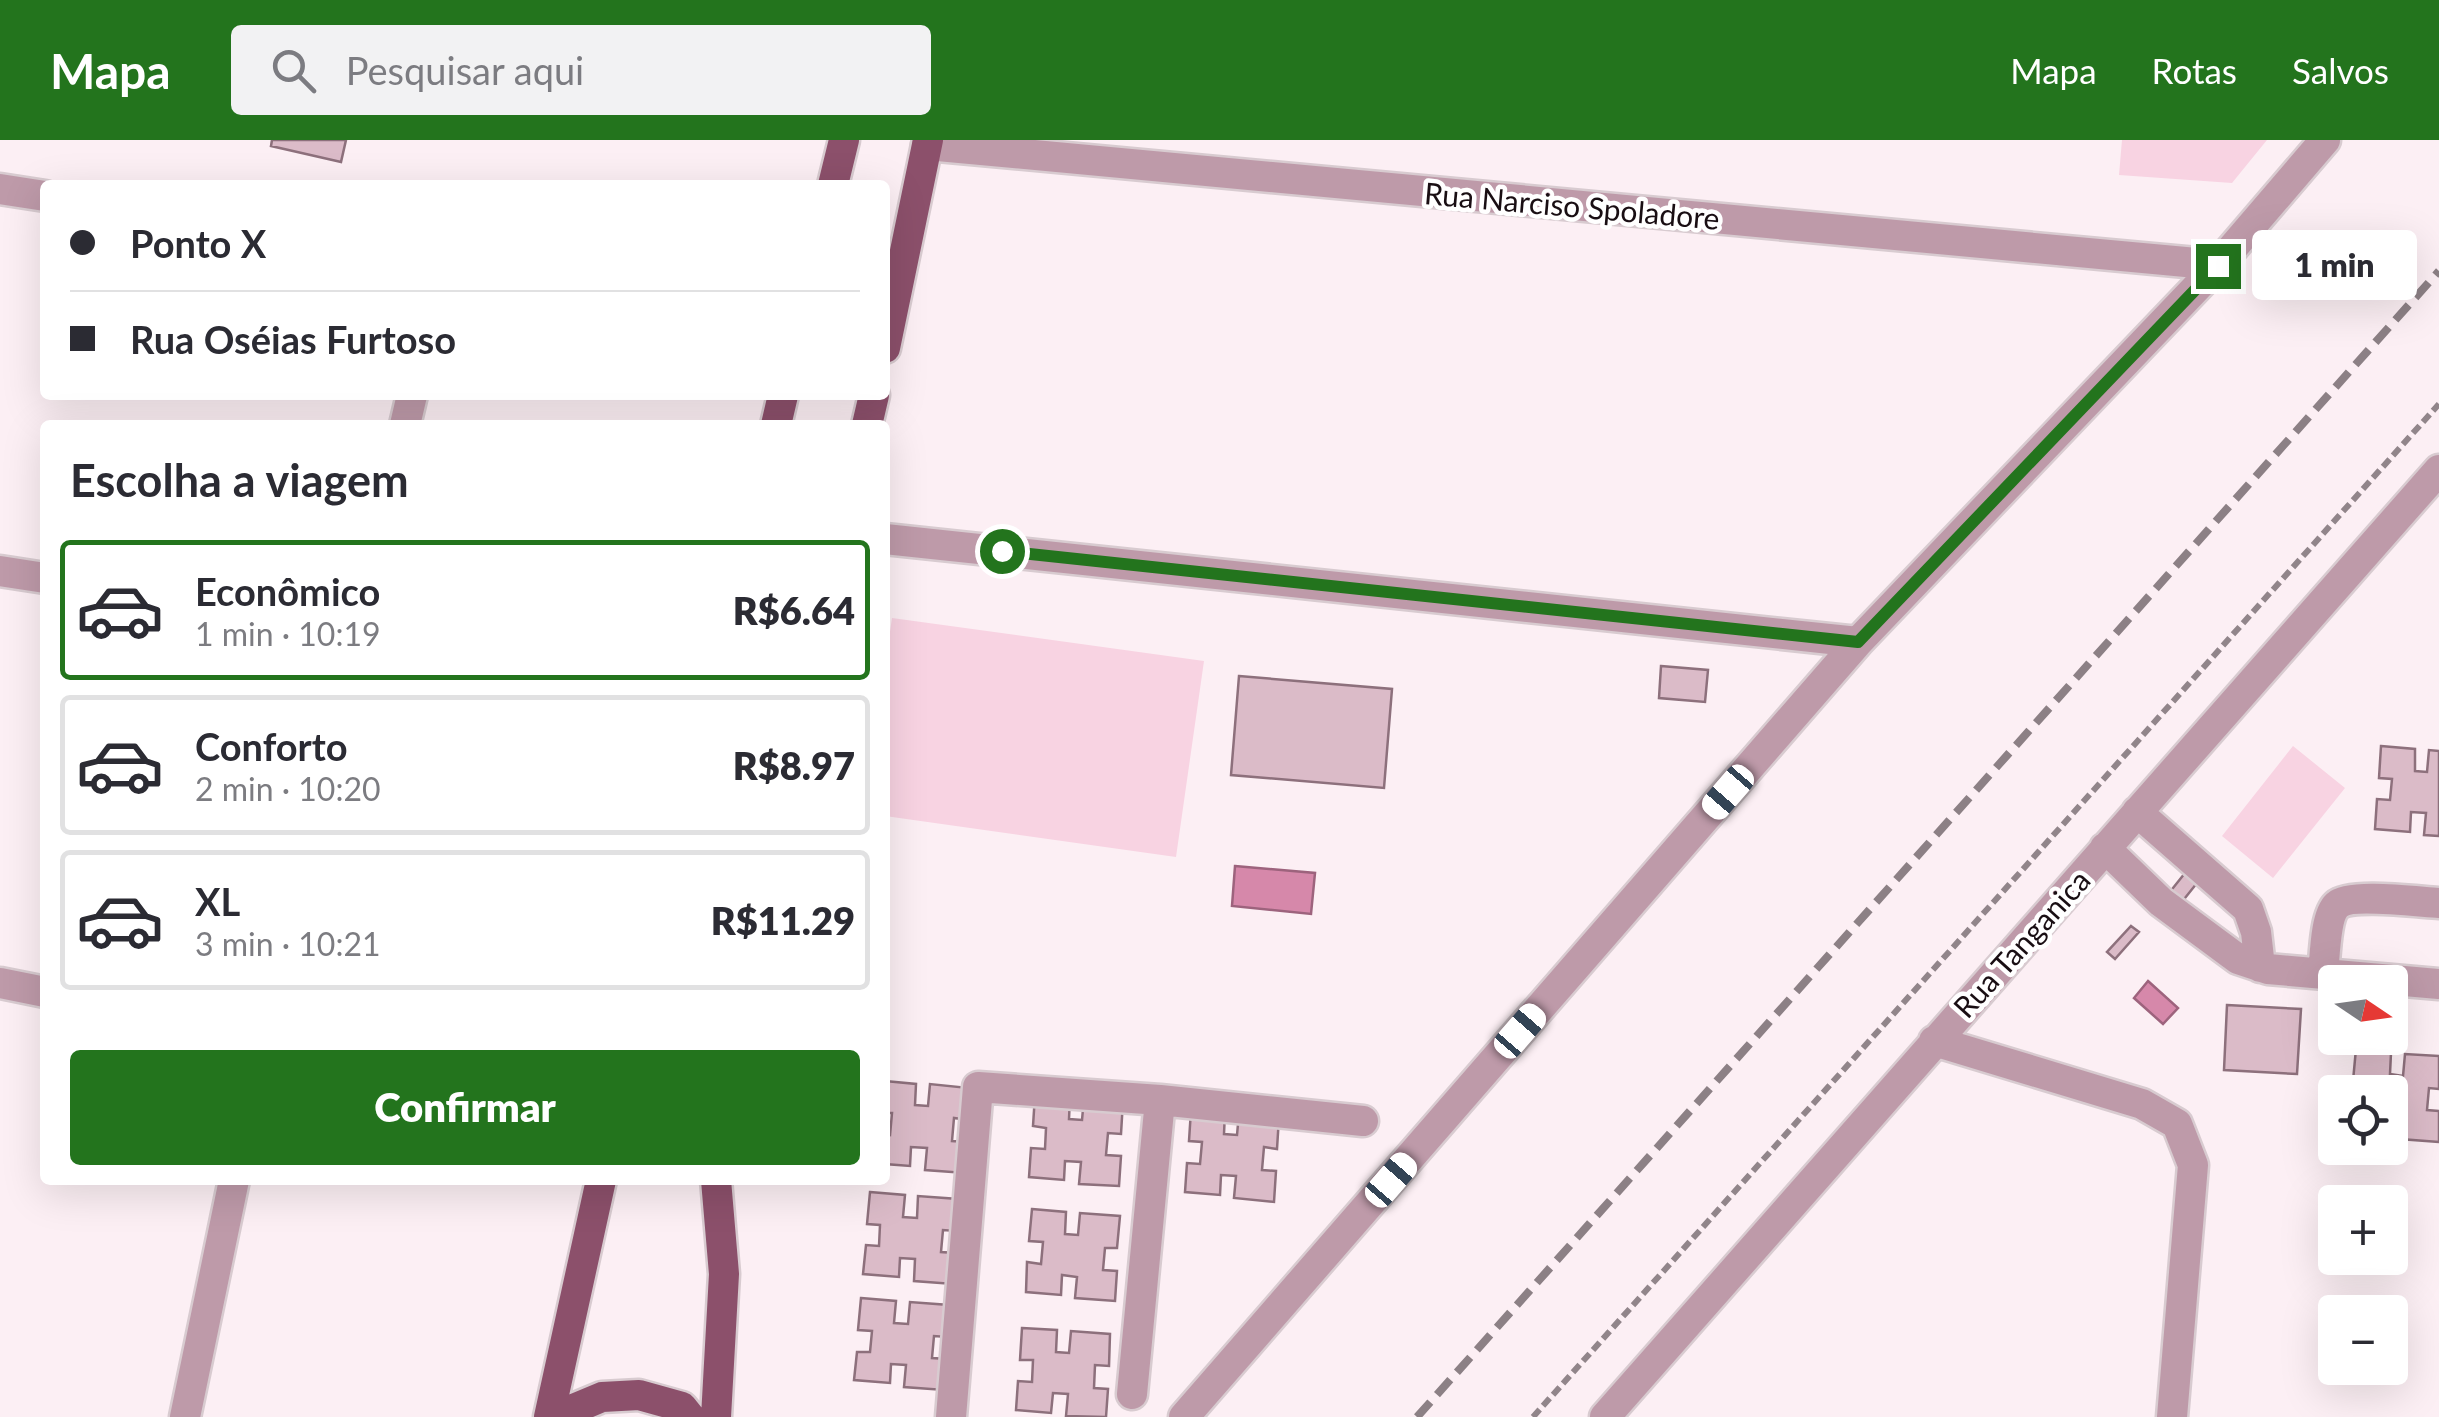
<!DOCTYPE html>
<html lang="pt">
<head>
<meta charset="utf-8">
<style>
	body { margin:0; font-family:Lato,sans-serif; background:#f2f2f3; color:#2b2b33; height:100vh; display:flex; flex-direction:column; font-size:38px; white-space:nowrap }
	* { box-sizing:border-box; margin:0 }
	p { font-size:32px; color:#7c7c81 }
	.icon { flex:none; width:55px; height:55px; fill:none; stroke:currentColor; stroke-width:2; stroke-linecap:round; stroke-linejoin:round }
	.map { position:relative; flex:1; overflow:hidden }
	.drawer { position:absolute; left:40px; top:280px; width:850px; height:765px; display:flex; flex-direction:column; background:#fff; border-radius:10px; box-shadow:0 10px 40px #0002 }
	.drawer>* { flex:none }
	.top-card { position:absolute; left:40px; top:40px; width:850px; height:220px; border-radius:10px; box-shadow:0 10px 40px #0002; display:grid; align-content:center; height:220px; padding:0 30px; background:#fff }
	.needle { width:65px; rotate:103deg }
	.controls { position:absolute; left:2318px; top:825px; display:grid; gap:20px }
	.controls a { display:grid; place-items:center; width:90px; height:90px; border-radius:10px; background:#fff; box-shadow:0 10px 40px #0002; font-size:50px }
	.end { position:absolute; width:45px; height:45px; margin:-22px; border:12px solid #23741d; background:#fff; box-shadow:0 0 0 5px #fff }
	.from { border-radius:50% }
	.bubble { position:absolute; height:70px; border-radius:10px; background:#fff; box-shadow:0 10px 40px #0002; font-size:32px; font-weight:800; line-height:70px; text-align:center }
	.car { position:absolute; width:30px; height:60px; margin:-30px -15px; border-radius:12px; box-shadow:0 0 8px 2px #0007; background:linear-gradient(#fff 24%,#345 0 40%,#fff 0 76%,#345 0 86%,#fff 0) }
	.top-card b { display:flex; align-items:center; gap:35px; height:95px; font-size:38px }
	.top-card b+b { border-top:2px solid #e1e1e2 }
	.top-card i { width:25px; height:25px; background:#2b2b33 }
	ul { padding:0; list-style:none }
	li { display:flex; align-items:center; gap:30px; height:140px; margin:0 20px 15px; padding:0 10px; border:5px solid #e1e1e2; border-radius:10px }
	li div { flex:1 }
	li b { display:block; font-size:38px }
	li em { font-style:normal; font-weight:800 }
	li.active { border-color:#23741d }
	li>.icon { width:90px; height:90px; stroke-width:1.5 }
	h2 { padding:0 30px; font-size:45px; line-height:120px }
	.action { display:flex; gap:20px; margin-top:auto; padding:20px 30px }
	.action a { flex:1; height:115px; border-radius:10px; background:#23741d; color:#fff; font-size:40px; font-weight:800; line-height:115px; text-align:center }
	header { display:flex; align-items:center; gap:60px; box-sizing:border-box; height:140px; padding:0 50px; background:#23741d; color:#fff }
	header strong { font-size:48px }
	nav { display:flex; gap:55px; margin-inline-start:auto; font-size:35px }
	.search { width:700px; height:90px; background:#f2f2f3; display:flex; align-items:center; gap:25px; box-sizing:border-box; padding:0 35px; border-radius:10px; color:#7c7c81; font-size:38px }
	.map>svg:first-child { display:block }
	.green { fill:#f8d3e2 }
	.water { fill:#d688aa; stroke:#9d637d; stroke-width:2.5 }
	.building { fill:#dbbbc8; stroke:#8d707c; stroke-width:2.5 }
	.lines { fill:none; stroke-linecap:round; stroke-linejoin:round }
	.minor-casing { stroke:#d8cbd0; stroke-width:35 }
	.major-casing { stroke:#d8cbd0; stroke-width:35 }
	.path { stroke:#91858a; stroke-width:6; stroke-dasharray:10 5; stroke-linecap:butt }
	.minor { stroke:#be9aa9; stroke-width:30 }
	.major { stroke:#8c506b; stroke-width:30 }
	.rail { stroke:#8c8085; stroke-width:8; stroke-dasharray:20 10; stroke-linecap:butt }
	.route { stroke:#23741d; stroke-width:12 }
	.labels { text-anchor:middle; dominant-baseline:central; stroke-width:9; stroke-linejoin:round; paint-order:stroke }
	.street-label { font-size:30px; fill:#190e13; stroke:#fff }
</style>
</head>
<body>
<header>
<strong>Mapa</strong>
<div class="search"><svg class="icon" aria-label="search" viewBox="0 0 24 24"><circle cx="10" cy="10" r="6"/><path d="M15 15l6 6"/></svg>Pesquisar aqui</div>
<nav><a>Mapa</a><a>Rotas</a><a>Salvos</a></nav>
</header>
<div class="map">
<svg width="2439" height="1277" viewBox="0 0 2439 1277">
	<rect width="100%" height="100%" fill="#fceff4"/>
	<!-- green -->
	<path class="green" d="M 2122,0 L 2267,0 L 2232,43 L 2119,35 Z
		M 892,478 L 1204,521 L 1176,717 L 885,676 L 885,525 Z
		M 2293,606 L 2345,648 L 2273,738 L 2222,696 Z"/>
	<!-- water -->
	<path class="water" d="M 1235,726 L 1315,733 L 1311,774 L 1232,766 Z
		M 2148,841 L 2178,868 L 2163,884 L 2134,858 Z"/>
	<!-- building -->
	<path class="building" d="M 272,0 L 346,0 L 341,22 L 271,6 Z
		M 1661,526 L 1708,530 L 1705,562 L 1659,558 Z
		M 1239,536 L 1392,549 L 1384,648 L 1231,635 Z
		M 2381,606 L 2415,609 L 2415,631 L 2427,632 L 2429,610 L 2439,611 L 2439,696 L 2424,695 L 2426,673 L 2411,672 L 2410,692 L 2375,689 L 2377,659 L 2390,660 L 2392,639 L 2379,638 Z
		M 2185,733 L 2197,743 L 2181,763 L 2169,753 Z
		M 2131,786 L 2139,792 L 2115,819 L 2107,812 Z
		M 2227,865 L 2301,869 L 2297,934 L 2224,930 Z
		M 2356,909 L 2391,913 L 2390,934 L 2403,936 L 2405,914 L 2439,916 L 2439,949 L 2429,948 L 2427,970 L 2439,971 L 2439,1002 L 2400,999 L 2402,977 L 2390,976 L 2390,952 L 2366,952 L 2367,943 L 2353,941 Z
		M 885,941 L 916,944 L 915,965 L 928,966 L 930,944 L 969,948 L 968,980 L 954,978 L 952,1001 L 967,1002 L 965,1033 L 925,1030 L 927,1008 L 911,1007 L 910,1026 L 885,1024 L 885,994 L 890,995 L 892,973 L 885,973 Z
		M 1035,955 L 1070,958 L 1069,979 L 1082,980 L 1084,958 L 1123,961 L 1121,994 L 1108,993 L 1106,1015 L 1121,1016 L 1119,1046 L 1079,1044 L 1081,1022 L 1065,1021 L 1064,1040 L 1029,1037 L 1031,1008 L 1045,1009 L 1046,988 L 1033,986 Z
		M 1191,970 L 1225,972 L 1224,994 L 1237,995 L 1239,973 L 1279,977 L 1277,1009 L 1264,1007 L 1262,1030 L 1276,1031 L 1274,1062 L 1234,1058 L 1236,1036 L 1221,1035 L 1220,1055 L 1185,1052 L 1187,1023 L 1200,1024 L 1202,1002 L 1189,1001 Z
		M 870,1052 L 905,1055 L 903,1077 L 917,1078 L 918,1056 L 958,1059 L 956,1091 L 943,1090 L 941,1112 L 955,1113 L 953,1144 L 914,1141 L 915,1119 L 900,1118 L 899,1137 L 863,1134 L 866,1105 L 879,1106 L 880,1085 L 867,1084 Z
		M 1032,1069 L 1066,1072 L 1065,1094 L 1078,1095 L 1080,1073 L 1120,1076 L 1117,1108 L 1105,1108 L 1103,1130 L 1117,1131 L 1115,1161 L 1075,1158 L 1077,1137 L 1062,1135 L 1061,1155 L 1026,1152 L 1027,1122 L 1041,1124 L 1043,1102 L 1029,1101 Z
		M 861,1158 L 896,1161 L 894,1183 L 908,1184 L 910,1162 L 949,1165 L 947,1197 L 934,1196 L 932,1218 L 947,1219 L 944,1250 L 904,1247 L 906,1225 L 891,1224 L 890,1243 L 854,1240 L 857,1212 L 870,1212 L 872,1191 L 858,1190 Z
		M 1022,1188 L 1057,1190 L 1056,1212 L 1069,1213 L 1071,1191 L 1110,1194 L 1109,1226 L 1095,1225 L 1094,1248 L 1108,1249 L 1106,1277 L 1066,1276 L 1068,1254 L 1053,1253 L 1051,1273 L 1016,1270 L 1018,1241 L 1032,1242 L 1033,1220 L 1020,1220 Z"/>
	<g class="lines">
		<!-- minor casing -->
		<g class="minor-casing">
			<path id="minor" d="M 927,5 L 2218,125
				M 0,49 L 45,56
				M 405,285 L 412,255
				M 885,399 L 1858,502
				M 0,431 L 45,438
				M 2137,672 L 2248,769 L 2256,792 L 2260,827
				M 2105,708 L 2161,762 L 2238,819 L 2268,829 L 2439,844
				M 2323,834 C 2325,817 2325,776 2337,765 C 2350,753 2419,762 2439,763
				M 0,843 L 45,852
				M 1934,901 L 2142,964 L 2177,984 L 2193,1025 L 2172,1277
				M 1132,1254 L 1160,960
				M 185,1277 L 234,1040
				M 951,1277 L 978,947 L 1160,960 L 1363,981
				M 1184,1277 L 1858,502 L 2218,125 L 2325,0
				M 1605,1277 L 2439,330"/>
		</g>
		<!-- major casing -->
		<g class="major-casing">
			<path id="major" d="M 833,45 L 844,0
				M 885,208 L 928,0
				M 776,285 L 783,255
				M 867,285 L 874,255
				M 549,1277 L 601,1040
				M 554,1277 L 602,1257 L 639,1255 L 682,1267 L 690,1277
				M 716,1277 L 724,1134 L 716,1040"/>
		</g>
		<!-- path -->
		<path class="path" d="M 1533,1277 L 2439,264"/>
		<!-- minor -->
		<use href="#minor" class="minor"/>
		<!-- major -->
		<use href="#major" class="major"/>
		<!-- rail -->
		<path class="rail" d="M 1417,1277 L 2439,131"/>
	</g>
	<g class="lines">
		<!-- route -->
		<path class="route" d="M 1002,411 L 1858,502 L 2218,126"/>
	</g>
	<g class="labels">
		<!-- street labels -->
		<g class="street-label">
			<text transform="translate(1572 65) rotate(5)">Rua Narciso Spoladore</text>
			<text transform="translate(2021 803) rotate(-48)">Rua Tanganica</text>
		</g>
	</g>
</svg>
<div class="controls">
<a><svg class="needle" viewBox="-14 -14 28 28"><path d="M0-13l5 13h-10z" fill="#e53935"/><path d="M0 13l5-13h-10z" fill="#7c7c81"/></svg></a>
<a><svg class="icon" aria-label="locate" viewBox="0 0 24 24"><circle cx="12" cy="12" r="6"/><path d="M12 2v4M12 18v4M2 12h4M18 12h4"/></svg></a>
<a>+</a>
<a>−</a>
</div>
<i class="end from" style="left:1002px;top:411px"></i>
<i class="end" style="left:2218px;top:126px"></i>
<div class="bubble" style="left:2252px;top:90px;width:165px">1 min</div>
<i class="car" style="left:1728px;top:652px;rotate:221deg"></i>
<i class="car" style="left:1520px;top:891px;rotate:41deg"></i>
<i class="car" style="left:1391px;top:1040px;rotate:41deg"></i>
<div class="top-card">
<b><i class="from"></i>Ponto X</b>
<b><i></i>Rua Oséias Furtoso</b>
</div>
<section class="drawer">
<h2>Escolha a viagem</h2>
<ul>
<li class="active"><svg class="icon" aria-label="car" viewBox="0 0 24 24"><path d="M5 17H2v-5l4-1 3-4h7l3 4 3 1v5h-3M9 17h6M6 11h13"/><circle cx="7" cy="17" r="2"/><circle cx="17" cy="17" r="2"/></svg><div><b>Econômico</b><p>1 min · 10:19</p></div><em>R$6.64</em></li>
<li><svg class="icon" aria-label="car" viewBox="0 0 24 24"><path d="M5 17H2v-5l4-1 3-4h7l3 4 3 1v5h-3M9 17h6M6 11h13"/><circle cx="7" cy="17" r="2"/><circle cx="17" cy="17" r="2"/></svg><div><b>Conforto</b><p>2 min · 10:20</p></div><em>R$8.97</em></li>
<li><svg class="icon" aria-label="car" viewBox="0 0 24 24"><path d="M5 17H2v-5l4-1 3-4h7l3 4 3 1v5h-3M9 17h6M6 11h13"/><circle cx="7" cy="17" r="2"/><circle cx="17" cy="17" r="2"/></svg><div><b>XL</b><p>3 min · 10:21</p></div><em>R$11.29</em></li>
</ul>
<div class="action"><a>Confirmar</a></div>
</section>
</div>
</body>
</html>
